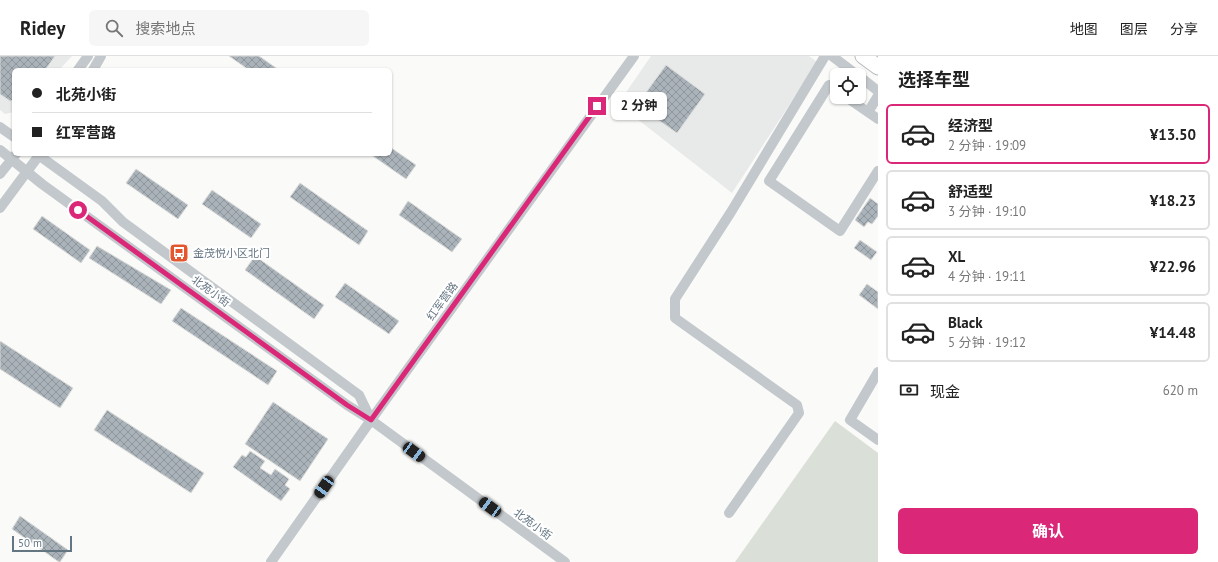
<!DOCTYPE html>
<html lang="zh">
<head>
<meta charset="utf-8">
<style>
	body { margin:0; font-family:"PT Sans","Noto Sans SC",sans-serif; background:#f6f6f6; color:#222; height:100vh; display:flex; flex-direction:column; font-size:15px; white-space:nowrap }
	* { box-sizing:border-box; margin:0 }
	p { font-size:13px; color:#767676 }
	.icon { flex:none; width:22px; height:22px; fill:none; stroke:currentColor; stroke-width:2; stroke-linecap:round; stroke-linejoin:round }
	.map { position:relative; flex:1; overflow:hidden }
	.drawer { display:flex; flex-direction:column; background:#fff; width:340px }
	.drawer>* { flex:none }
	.top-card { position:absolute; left:12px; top:12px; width:380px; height:88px; border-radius:6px; box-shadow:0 1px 3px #0004; display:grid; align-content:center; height:88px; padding:0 20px; background:#fff }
	.tools { position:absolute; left:830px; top:12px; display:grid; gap:8px }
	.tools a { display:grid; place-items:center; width:36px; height:36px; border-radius:6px; background:#fff; box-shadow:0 1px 3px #0004; font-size:20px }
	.scale { position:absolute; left:12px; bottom:10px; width:60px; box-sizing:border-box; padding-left:4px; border:2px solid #657683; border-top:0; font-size:11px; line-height:14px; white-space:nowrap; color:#657683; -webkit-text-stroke:3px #fff; paint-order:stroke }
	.end { position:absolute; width:18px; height:18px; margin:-9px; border:5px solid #db2777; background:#fff; box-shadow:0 0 0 2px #fff }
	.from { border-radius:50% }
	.bubble { position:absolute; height:28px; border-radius:6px; background:#fff; box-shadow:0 1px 3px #0004; font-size:13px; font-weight:700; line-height:28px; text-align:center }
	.car { position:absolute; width:12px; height:24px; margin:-12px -6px; border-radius:5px; box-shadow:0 0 3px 1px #0007; background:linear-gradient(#222 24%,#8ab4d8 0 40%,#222 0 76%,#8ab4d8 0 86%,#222 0) }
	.top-card b { display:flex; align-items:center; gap:14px; height:38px; font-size:15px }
	.top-card b+b { border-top:1px solid #e0e0e0 }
	.top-card i { width:10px; height:10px; background:#222 }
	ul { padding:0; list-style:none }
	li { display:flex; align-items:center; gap:12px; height:60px; margin:0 8px 6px; padding:0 12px; border:2px solid #e0e0e0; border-radius:6px }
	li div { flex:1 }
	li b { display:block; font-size:15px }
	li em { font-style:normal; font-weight:700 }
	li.current { border-color:#db2777 }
	li>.icon { width:36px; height:36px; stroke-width:1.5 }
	h2 { padding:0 20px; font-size:18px; line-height:48px }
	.pay { display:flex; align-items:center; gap:10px; height:44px; padding:0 20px; font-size:15px }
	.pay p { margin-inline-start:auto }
	.action { display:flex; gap:8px; margin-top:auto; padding:8px 20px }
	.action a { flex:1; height:46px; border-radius:6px; background:#db2777; color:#fff; font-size:16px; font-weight:700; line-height:46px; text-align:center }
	header { display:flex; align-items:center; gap:24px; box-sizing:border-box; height:56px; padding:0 20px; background:#fff; border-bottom:1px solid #e0e0e0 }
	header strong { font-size:19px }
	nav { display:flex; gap:22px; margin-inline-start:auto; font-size:14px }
	.search { width:280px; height:36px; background:#f6f6f6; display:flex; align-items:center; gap:10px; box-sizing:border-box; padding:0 14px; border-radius:6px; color:#767676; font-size:15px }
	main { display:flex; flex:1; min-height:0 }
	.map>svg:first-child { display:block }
	.built { fill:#e8e9e9 }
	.garden { fill:#dadfd7 }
	.building { fill:url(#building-cross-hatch); stroke:#dcdcda }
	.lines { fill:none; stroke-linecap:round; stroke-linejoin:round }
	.highway-casing { stroke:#b4b9bd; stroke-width:17 }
	.minor { stroke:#c3c8cc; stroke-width:10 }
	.highway { stroke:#fff; stroke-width:15 }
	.route { stroke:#db2777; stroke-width:5 }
	.labels { text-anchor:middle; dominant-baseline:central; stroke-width:4; stroke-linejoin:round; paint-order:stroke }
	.poi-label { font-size:11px; fill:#657683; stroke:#fff; text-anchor:start }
	.street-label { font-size:11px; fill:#657683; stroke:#fff }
</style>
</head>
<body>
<header>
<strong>Ridey</strong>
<div class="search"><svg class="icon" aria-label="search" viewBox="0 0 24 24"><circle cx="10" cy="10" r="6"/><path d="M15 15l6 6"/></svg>搜索地点</div>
<nav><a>地图</a><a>图层</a><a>分享</a></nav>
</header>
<main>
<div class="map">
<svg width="878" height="506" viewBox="0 0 878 506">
	<defs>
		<pattern id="building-cross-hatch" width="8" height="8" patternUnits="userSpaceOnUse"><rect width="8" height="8" fill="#aab3b9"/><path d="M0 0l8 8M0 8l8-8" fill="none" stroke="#8e969c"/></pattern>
	</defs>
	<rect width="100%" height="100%" fill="#fafaf8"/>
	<!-- built -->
	<path class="built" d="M 0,0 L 72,0 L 59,14 L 14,14 L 14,56 L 5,58 L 0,54 Z
		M 651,0 L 809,0 L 817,6 L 732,137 L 618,48 Z"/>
	<!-- garden -->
	<path class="garden" d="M 835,365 L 878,397 L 878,506 L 735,506 Z"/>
	<!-- building -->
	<path class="building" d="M 0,0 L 55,0 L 45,14 L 14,14 L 14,44 L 10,45 L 0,38 Z
		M 229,0 L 259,0 L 279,14 L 249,14 Z
		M 666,9 L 705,38 L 677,77 L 637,49 Z
		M 390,91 L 416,109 L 406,123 L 370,98 L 390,98 Z
		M 136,113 L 188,149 L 178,163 L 126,127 Z
		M 300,127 L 368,175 L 359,189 L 290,141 Z
		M 212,134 L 261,168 L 251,182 L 202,148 Z
		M 870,142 L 878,148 L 878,160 L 872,168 L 868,166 L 864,171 L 855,164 Z
		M 408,145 L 462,183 L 452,196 L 399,159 Z
		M 42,160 L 90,194 L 81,207 L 33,173 Z
		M 860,184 L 877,196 L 871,204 L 854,192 Z
		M 97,190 L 171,234 L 161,248 L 89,202 Z
		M 255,200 L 324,249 L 314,263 L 245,214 Z
		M 345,227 L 399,265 L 389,278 L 335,241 Z
		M 867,228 L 878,236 L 878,253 L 859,239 Z
		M 181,252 L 277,315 L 268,329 L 172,265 Z
		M 0,285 L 73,332 L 60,352 L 0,313 Z
		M 273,346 L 328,383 L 300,425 L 245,388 Z
		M 107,354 L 204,417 L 191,437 L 94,374 Z
		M 250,395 L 265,405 L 260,412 L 271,419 L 275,413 L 289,423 L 285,429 L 290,433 L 281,445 L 233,411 L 242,399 L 246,401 Z
		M 20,460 L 68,494 L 60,506 L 59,506 L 12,473 Z"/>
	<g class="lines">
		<!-- highway casing -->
		<g class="highway-casing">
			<path id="highway" d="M 863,0 L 878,11"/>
		</g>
		<!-- minor -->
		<path class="minor" d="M 832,0 L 857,19
			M 78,14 L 88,0
			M 93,14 L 101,0
			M 859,20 L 878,35
			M 837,34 L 829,29 L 769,125 L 840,175 L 878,115
			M 846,41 L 878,63
			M 868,56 L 878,40
			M 0,71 L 14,81
			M 0,94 L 42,128 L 347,349 L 371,364 L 565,506
			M 37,98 L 102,145 L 123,166 L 359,339 L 371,364
			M 0,118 L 16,98
			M 0,152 L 40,98
			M 878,316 L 850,364 L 878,384
			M 729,457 L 799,357 L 797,349 L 675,262 L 675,243 L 731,156 L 825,0
			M 271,506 L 371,364 L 634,0"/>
		<!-- highway -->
		<use href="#highway" class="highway"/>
	</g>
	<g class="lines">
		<!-- route -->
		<path class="route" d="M 78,154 L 347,349 L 371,364 L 597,50"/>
	</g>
	<!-- icons -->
	<defs>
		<g id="bus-square" transform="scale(1)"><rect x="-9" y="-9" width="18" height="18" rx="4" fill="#e4572e" stroke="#fff"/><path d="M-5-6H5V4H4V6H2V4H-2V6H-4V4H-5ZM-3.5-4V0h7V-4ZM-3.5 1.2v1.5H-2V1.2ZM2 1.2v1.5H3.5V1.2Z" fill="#fff"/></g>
	</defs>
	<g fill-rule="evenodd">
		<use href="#bus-square" x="179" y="197"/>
	</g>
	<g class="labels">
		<!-- poi labels -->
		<g class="poi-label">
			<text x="193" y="197">金茂悦小区北门</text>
		</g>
		<!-- street labels -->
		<g class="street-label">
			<text transform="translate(211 235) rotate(36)">北苑小街</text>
			<text transform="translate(442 245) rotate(-54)">红军营路</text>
			<text transform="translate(533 468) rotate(36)">北苑小街</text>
		</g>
	</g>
</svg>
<div class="tools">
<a><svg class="icon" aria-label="locate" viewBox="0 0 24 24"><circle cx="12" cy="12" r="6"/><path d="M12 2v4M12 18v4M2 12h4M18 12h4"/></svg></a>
</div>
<div class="scale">50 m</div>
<i class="end from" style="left:78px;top:154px"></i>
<i class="end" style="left:597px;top:50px"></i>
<div class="bubble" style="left:611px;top:36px;width:56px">2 分钟</div>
<i class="car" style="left:414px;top:396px;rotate:126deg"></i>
<i class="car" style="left:324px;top:431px;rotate:215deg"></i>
<i class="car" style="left:490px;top:451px;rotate:306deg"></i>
<div class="top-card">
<b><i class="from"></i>北苑小街</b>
<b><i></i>红军营路</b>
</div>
</div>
<section class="drawer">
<h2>选择车型</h2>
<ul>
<li class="current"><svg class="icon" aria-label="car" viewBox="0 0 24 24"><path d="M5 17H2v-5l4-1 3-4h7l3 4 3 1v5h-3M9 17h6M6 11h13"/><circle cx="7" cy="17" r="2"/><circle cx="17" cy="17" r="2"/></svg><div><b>经济型</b><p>2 分钟 · 19:09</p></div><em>¥13.50</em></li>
<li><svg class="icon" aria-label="car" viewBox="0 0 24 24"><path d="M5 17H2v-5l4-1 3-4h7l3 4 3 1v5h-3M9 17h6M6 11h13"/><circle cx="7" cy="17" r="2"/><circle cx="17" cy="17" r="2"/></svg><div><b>舒适型</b><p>3 分钟 · 19:10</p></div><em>¥18.23</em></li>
<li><svg class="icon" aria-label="car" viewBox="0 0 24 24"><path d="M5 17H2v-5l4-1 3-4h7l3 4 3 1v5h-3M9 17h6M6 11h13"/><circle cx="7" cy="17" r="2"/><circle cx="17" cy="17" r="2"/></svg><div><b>XL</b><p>4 分钟 · 19:11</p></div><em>¥22.96</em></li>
<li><svg class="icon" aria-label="car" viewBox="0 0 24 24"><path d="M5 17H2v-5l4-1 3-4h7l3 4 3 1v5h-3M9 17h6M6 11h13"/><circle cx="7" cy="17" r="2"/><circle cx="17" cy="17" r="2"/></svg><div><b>Black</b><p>5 分钟 · 19:12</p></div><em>¥14.48</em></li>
</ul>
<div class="pay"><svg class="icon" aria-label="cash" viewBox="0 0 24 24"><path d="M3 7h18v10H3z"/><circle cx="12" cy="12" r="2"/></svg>现金<p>620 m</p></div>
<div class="action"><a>确认</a></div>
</section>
</main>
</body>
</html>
